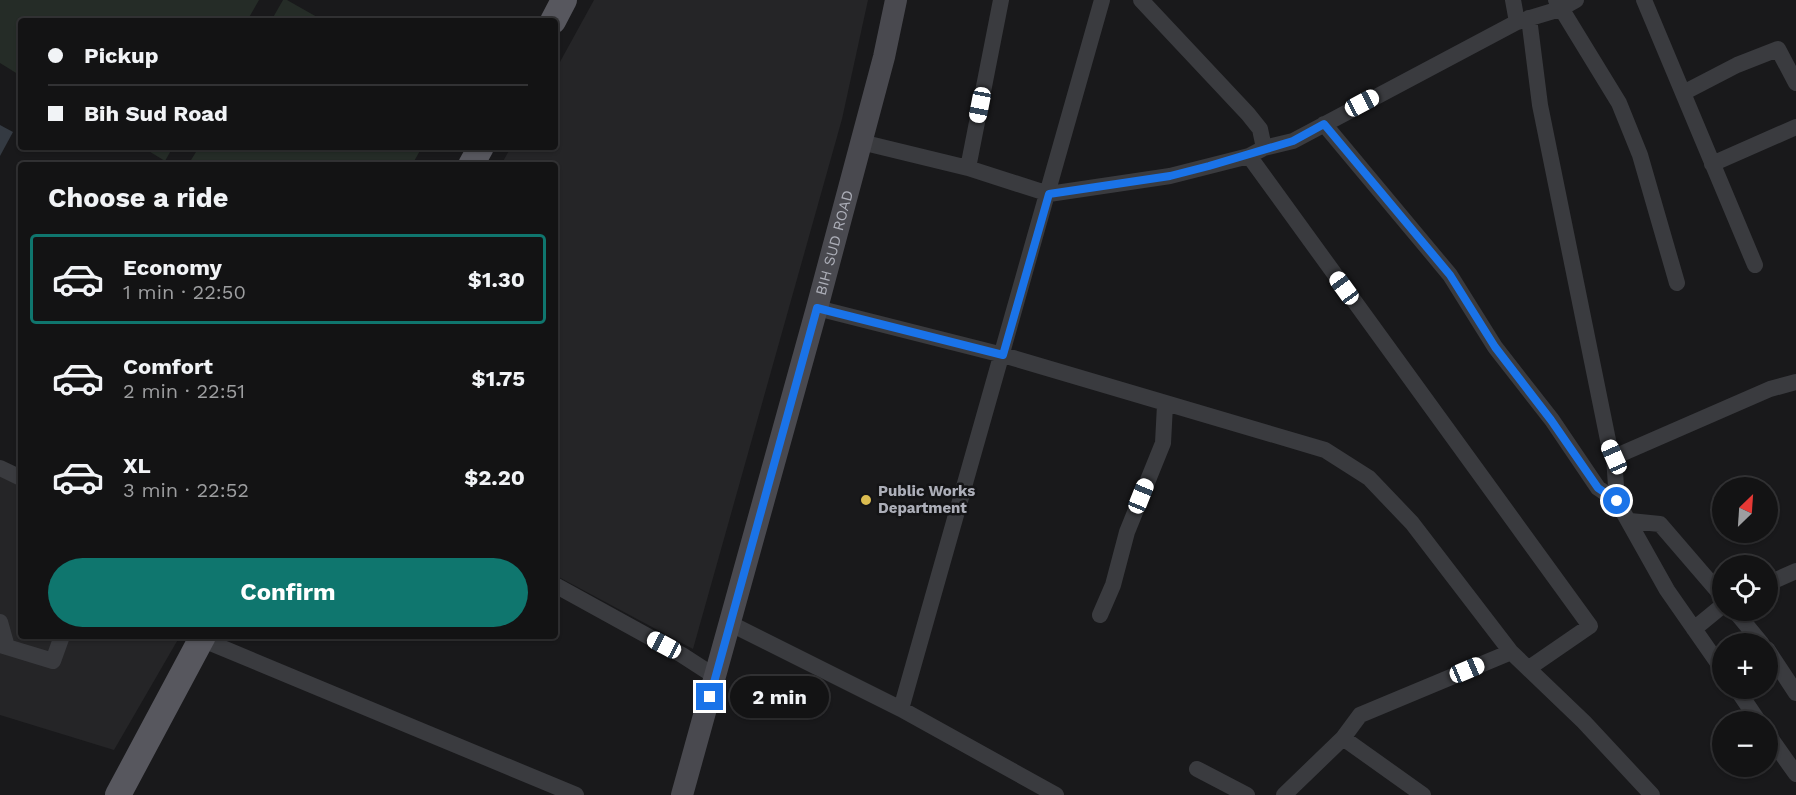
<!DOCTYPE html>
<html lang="en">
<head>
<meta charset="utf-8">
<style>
	body { margin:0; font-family:"Work Sans",sans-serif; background:#202022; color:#f1f3f6; height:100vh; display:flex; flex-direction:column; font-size:22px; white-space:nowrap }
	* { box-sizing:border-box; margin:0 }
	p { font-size:20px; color:#9d9ea0 }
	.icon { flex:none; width:33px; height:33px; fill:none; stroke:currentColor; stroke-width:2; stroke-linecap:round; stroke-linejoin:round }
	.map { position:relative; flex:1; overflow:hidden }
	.panel { position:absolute; left:18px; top:162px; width:540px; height:477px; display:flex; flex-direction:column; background:#131314; border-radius:6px; box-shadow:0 2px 4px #0004,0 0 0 2px #323234 }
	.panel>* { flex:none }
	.banner { position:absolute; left:18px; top:18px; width:540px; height:132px; border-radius:6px; box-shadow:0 2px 4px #0004,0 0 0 2px #323234; display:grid; align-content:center; height:132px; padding:0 30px; background:#131314 }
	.needle { width:39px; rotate:25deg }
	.fabs { position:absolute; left:1712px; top:477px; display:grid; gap:12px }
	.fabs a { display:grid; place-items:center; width:66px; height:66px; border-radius:50%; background:#131314; box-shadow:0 2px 4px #0004,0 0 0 2px #323234; font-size:30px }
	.end { position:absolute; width:27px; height:27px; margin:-14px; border:8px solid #1a73e8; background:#fff; box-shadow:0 0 0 3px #fff }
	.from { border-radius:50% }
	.bubble { position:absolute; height:42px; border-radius:21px; background:#131314; box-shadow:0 2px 4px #0004,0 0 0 2px #323234; font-size:20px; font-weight:700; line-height:42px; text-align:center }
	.car { position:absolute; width:18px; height:36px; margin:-18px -9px; border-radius:8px; box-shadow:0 0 4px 2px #0007; background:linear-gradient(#fff 24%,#345 0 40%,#fff 0 76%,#345 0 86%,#fff 0) }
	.banner b { display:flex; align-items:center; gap:21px; height:57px; font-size:22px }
	.banner b+b { border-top:2px solid #323234 }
	.banner i { width:15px; height:15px; background:#f1f3f6 }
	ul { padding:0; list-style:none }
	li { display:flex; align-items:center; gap:18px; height:90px; margin:0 12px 9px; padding:0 18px; border:3px solid transparent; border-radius:6px }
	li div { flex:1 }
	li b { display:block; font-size:22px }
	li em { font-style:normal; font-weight:700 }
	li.selected { border-color:#0f766e }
	li>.icon { width:54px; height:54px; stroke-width:1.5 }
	h2 { padding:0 30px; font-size:27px; line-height:72px }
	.action { display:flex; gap:12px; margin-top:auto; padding:12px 30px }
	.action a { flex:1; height:69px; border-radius:36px; background:#0f766e; color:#fff; font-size:24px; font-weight:700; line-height:69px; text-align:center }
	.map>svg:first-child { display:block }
	.built { fill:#252527 }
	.green { fill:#252c27 }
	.water { fill:#343a42 }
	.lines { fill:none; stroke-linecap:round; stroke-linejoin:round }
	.minor { stroke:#3a3b3f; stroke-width:16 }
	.secondary { stroke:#49494f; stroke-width:22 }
	.primary { stroke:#57575e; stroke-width:26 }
	.route { stroke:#1a73e8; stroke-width:8 }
	.poi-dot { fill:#dbbc50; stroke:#141416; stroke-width:2 }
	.labels { text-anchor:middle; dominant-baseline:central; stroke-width:5; stroke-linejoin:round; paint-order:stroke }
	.street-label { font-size:15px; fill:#adafb9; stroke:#141416 }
	.poi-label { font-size:15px; font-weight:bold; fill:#adafb9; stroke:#141416; text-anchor:start }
</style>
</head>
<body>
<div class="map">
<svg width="1796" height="795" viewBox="0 0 1796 795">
	<rect width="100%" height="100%" fill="#19191b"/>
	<!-- built -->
	<path class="built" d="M 594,0 L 868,0 L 842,119 L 693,649 L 555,575 L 555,165 L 501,165 L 511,147 L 555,147 L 555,71 Z
		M 0,464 L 21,474 L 21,636 L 180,636 L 114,750 L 0,715 Z"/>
	<!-- green -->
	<path class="green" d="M 0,0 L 259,0 L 247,21 L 21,21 L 21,76 L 0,63 Z
		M 283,0 L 287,0 L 324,21 L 271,21 Z
		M 142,147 L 173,147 L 165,161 Z
		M 199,147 L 422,147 L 412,165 L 188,165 Z"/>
	<!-- water -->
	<path class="water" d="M 0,125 L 13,132 L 0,156 Z"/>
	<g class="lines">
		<!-- minor -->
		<path class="minor" d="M 1141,0 L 1248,114 L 1260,129 L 1264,148
			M 1513,0 L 1517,22
			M 1556,0 L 1619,103 L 1640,155 L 1677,283
			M 1644,0 L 1755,265
			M 1529,18 L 1540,105 L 1609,445 L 1614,457
			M 1683,93 L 1737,65 L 1778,49 L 1796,83
			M 1324,124 L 1450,275 L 1495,347 L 1552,420 L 1598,488 L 1617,501 L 1667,590 L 1722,669
			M 861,142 L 968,168 L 1049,194 L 1170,176 L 1249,156 L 1264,148 L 1293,141 L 1517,22 L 1560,9 L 1576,0
			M 1249,156 L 1590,626 L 1529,668
			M 1712,164 L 1796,127
			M 968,168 L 1001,0
			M 817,308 L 1003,355 L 1325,450 L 1369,478 L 1412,523 L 1511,652 L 1584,722 L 1652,795
			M 0,468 L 21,478
			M 1617,501 L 1614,457 L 1770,389 L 1796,382
			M 1630,521 L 1660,524 L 1722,596
			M 1767,584 L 1796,571
			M 555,585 L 682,655 L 716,677
			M 1734,610 L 1762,644
			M 1100,615 L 1113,585 L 1127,532 L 1163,443 L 1165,405
			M 0,622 L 7,647
			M 731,624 L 901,709 L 1056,795
			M 1694,629 L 1722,606
			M 201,639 L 576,795
			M 0,645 L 53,661 L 62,636
			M 1767,649 L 1796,693
			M 1736,688 L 1759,722
			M 901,709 L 1102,0
			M 1767,733 L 1796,774
			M 1197,769 L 1247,795
			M 1284,795 L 1343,738
			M 1423,795 L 1343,738 L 1360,715 L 1511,652"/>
		<!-- secondary -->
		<path class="secondary" id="s1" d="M 682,795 L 817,308 L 884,57 L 896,0"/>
		<!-- primary -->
		<path class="primary" d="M 553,21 L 564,0
			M 471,165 L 481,147
			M 118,795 L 203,636"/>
	</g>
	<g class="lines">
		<!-- route -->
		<path class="route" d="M 710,697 L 817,308 L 1003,355 L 1049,194 L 1170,176 L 1209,166 L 1293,141 L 1324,124 L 1450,275 L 1495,347 L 1551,420 L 1598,488 L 1617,501"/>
	</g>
	<!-- markers -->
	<circle class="poi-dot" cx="866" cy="500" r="6"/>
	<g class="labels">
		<!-- street labels -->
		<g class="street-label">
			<text stroke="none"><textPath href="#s1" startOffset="573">BIH SUD ROAD</textPath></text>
		</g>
		<!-- poi labels -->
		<g class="poi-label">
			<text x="878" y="491">Public Works<tspan x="878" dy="17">Department</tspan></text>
		</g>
	</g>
</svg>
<div class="fabs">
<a><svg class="needle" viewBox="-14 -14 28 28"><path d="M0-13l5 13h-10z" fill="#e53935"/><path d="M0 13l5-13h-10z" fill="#9d9ea0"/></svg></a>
<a><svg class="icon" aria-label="locate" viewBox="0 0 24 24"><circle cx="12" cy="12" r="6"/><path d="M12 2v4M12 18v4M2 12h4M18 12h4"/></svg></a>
<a>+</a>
<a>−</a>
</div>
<i class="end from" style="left:1617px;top:501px"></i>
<i class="end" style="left:710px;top:697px"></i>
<div class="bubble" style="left:730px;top:676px;width:99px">2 min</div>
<i class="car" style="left:1362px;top:103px;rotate:62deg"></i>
<i class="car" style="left:980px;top:105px;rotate:191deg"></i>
<i class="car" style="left:1344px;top:288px;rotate:324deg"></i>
<i class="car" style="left:1614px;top:457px;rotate:336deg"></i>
<i class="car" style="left:1141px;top:496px;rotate:22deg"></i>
<i class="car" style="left:664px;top:645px;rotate:298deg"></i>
<i class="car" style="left:1467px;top:670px;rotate:67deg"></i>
<div class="banner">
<b><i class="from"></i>Pickup</b>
<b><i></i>Bih Sud Road</b>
</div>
<section class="panel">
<h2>Choose a ride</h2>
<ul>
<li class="selected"><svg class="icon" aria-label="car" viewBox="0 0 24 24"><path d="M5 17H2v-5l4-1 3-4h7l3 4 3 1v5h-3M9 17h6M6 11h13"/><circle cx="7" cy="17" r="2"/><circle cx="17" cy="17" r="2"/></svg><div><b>Economy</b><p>1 min · 22:50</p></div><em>$1.30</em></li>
<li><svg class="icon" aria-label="car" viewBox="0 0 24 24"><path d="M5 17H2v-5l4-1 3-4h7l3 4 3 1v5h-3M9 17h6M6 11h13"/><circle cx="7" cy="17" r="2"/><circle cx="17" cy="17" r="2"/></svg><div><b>Comfort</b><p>2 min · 22:51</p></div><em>$1.75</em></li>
<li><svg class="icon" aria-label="car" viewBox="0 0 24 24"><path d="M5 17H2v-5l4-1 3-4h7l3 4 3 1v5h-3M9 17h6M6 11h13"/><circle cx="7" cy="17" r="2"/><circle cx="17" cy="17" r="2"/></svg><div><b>XL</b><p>3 min · 22:52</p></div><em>$2.20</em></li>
</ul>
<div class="action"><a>Confirm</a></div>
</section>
</div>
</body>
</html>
